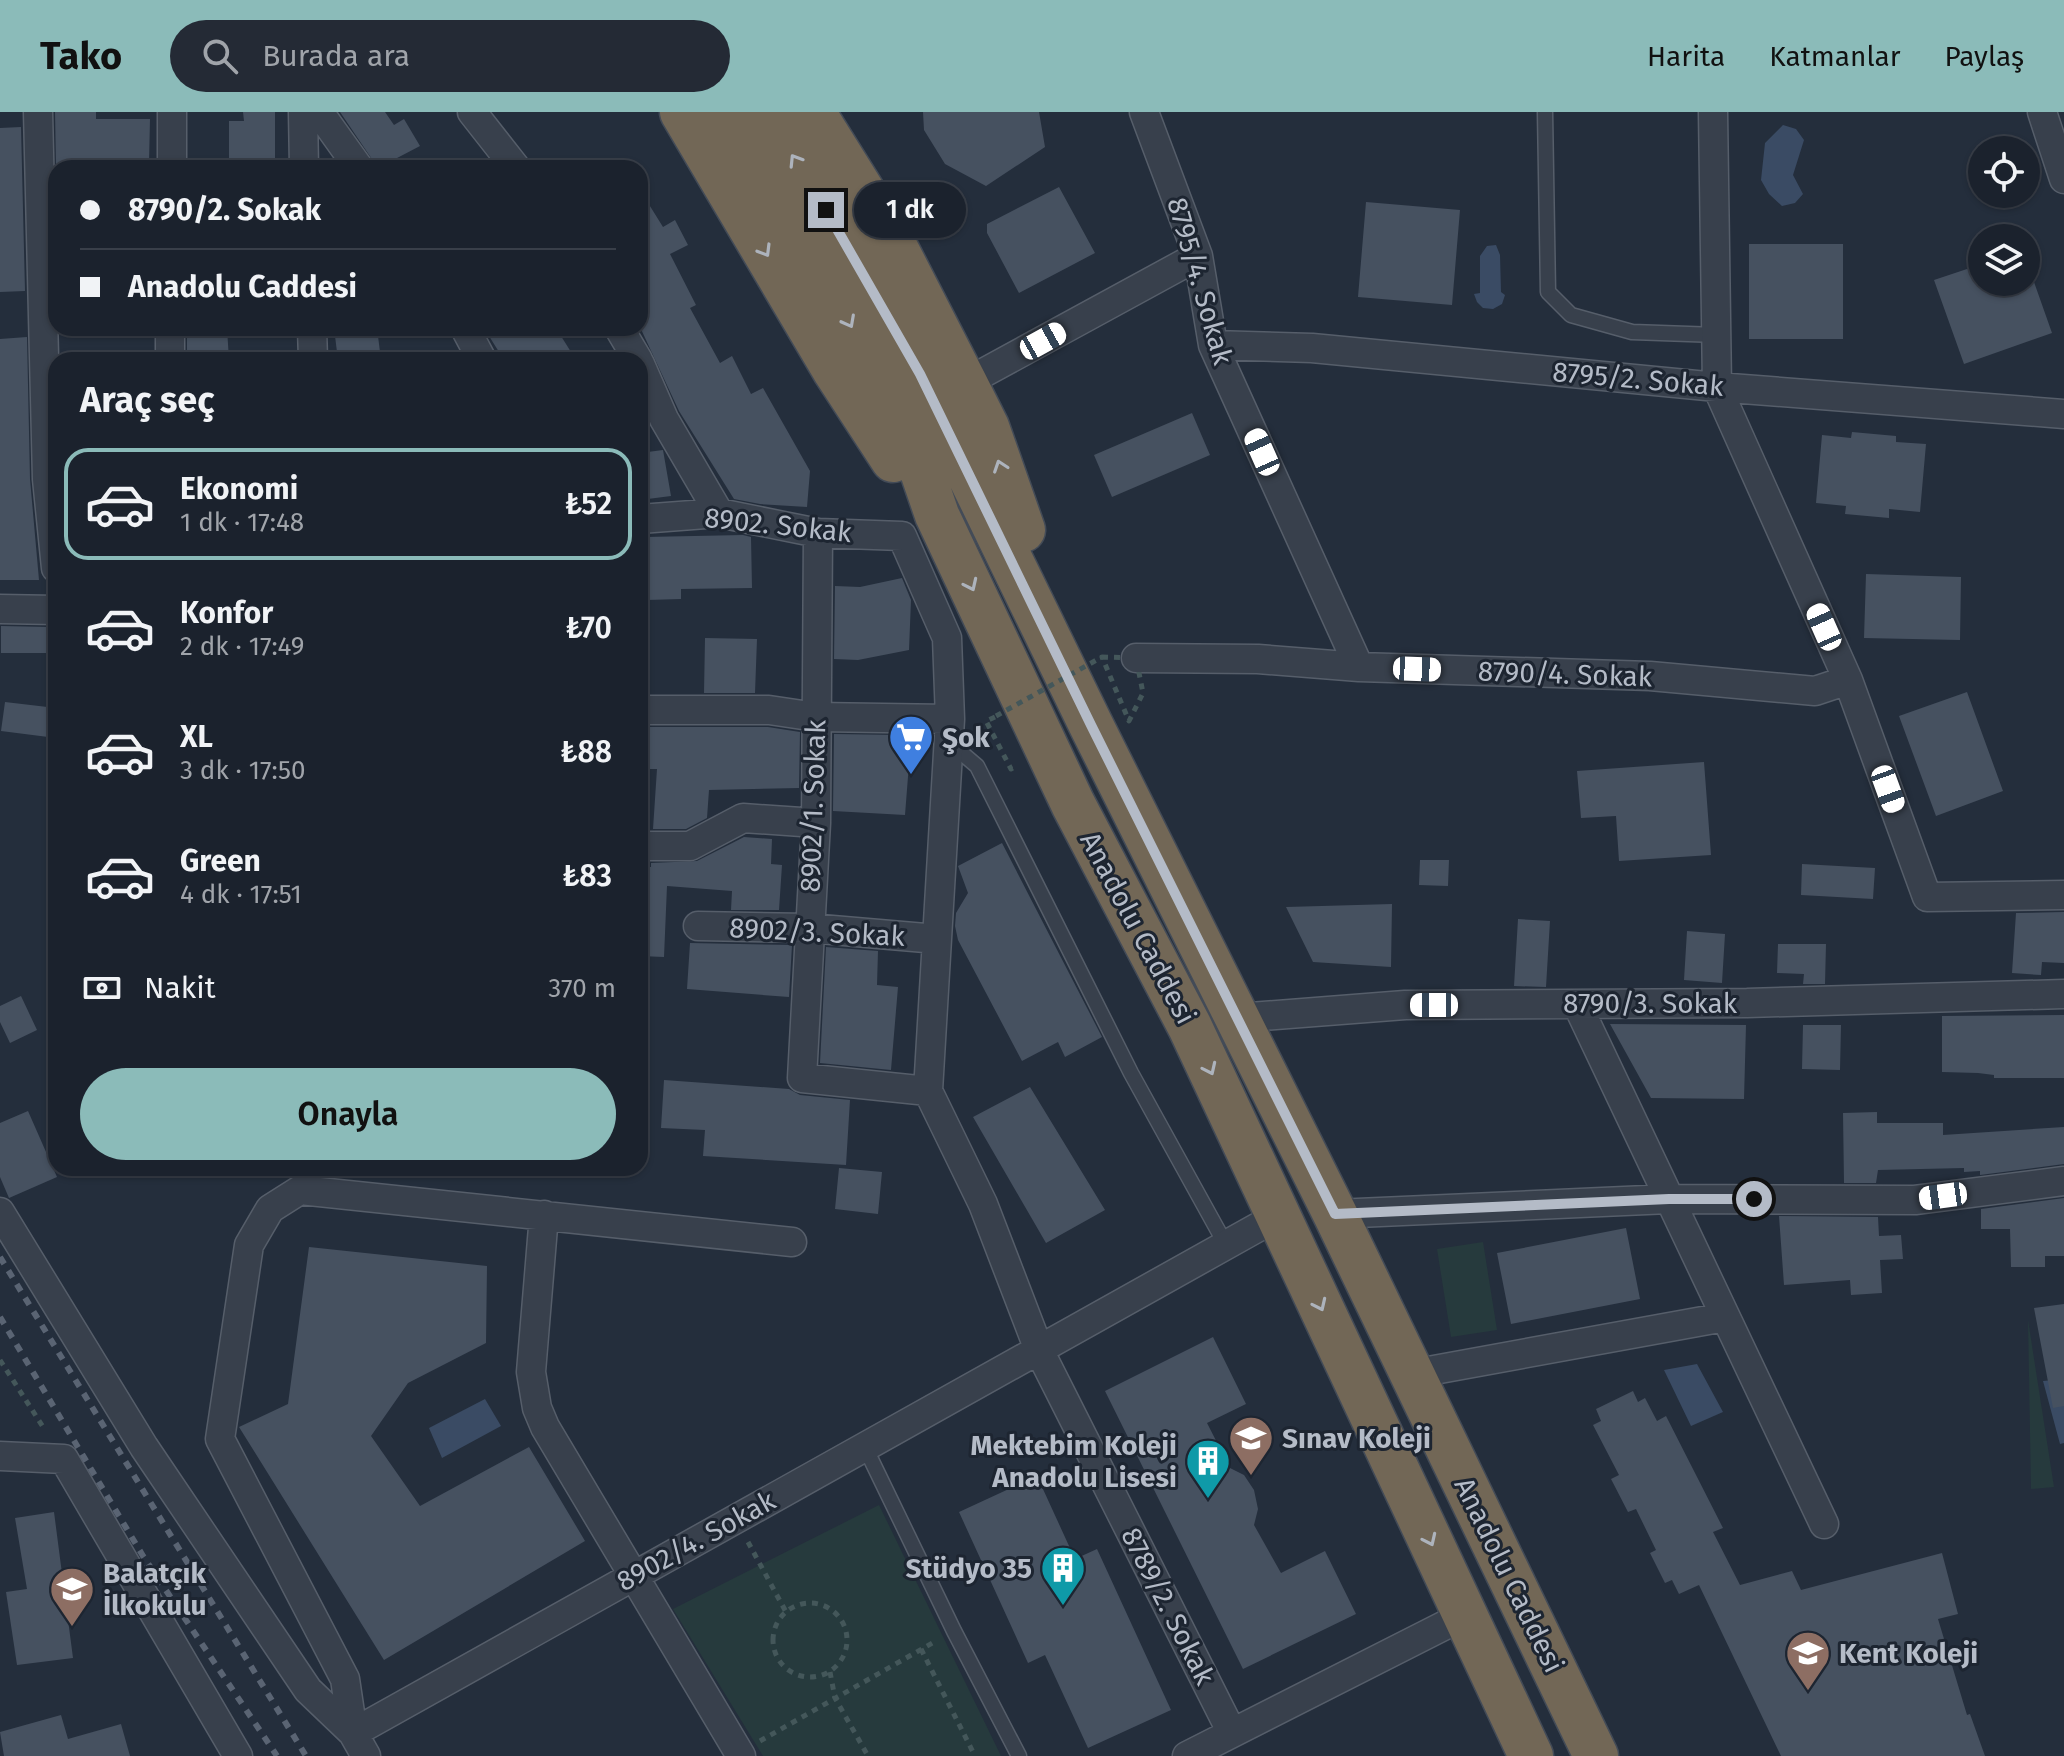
<!DOCTYPE html>
<html lang="tr">
<head>
<meta charset="utf-8">
<style>
	body { margin:0; font-family:"Fira Sans",sans-serif; background:#242a35; color:#f1f3f6; height:100vh; display:flex; flex-direction:column; font-size:30px; white-space:nowrap }
	* { box-sizing:border-box; margin:0 }
	p { font-size:26px; color:#a0a4aa }
	.icon { flex:none; width:44px; height:44px; fill:none; stroke:currentColor; stroke-width:2; stroke-linecap:round; stroke-linejoin:round }
	.map { position:relative; flex:1; overflow:hidden }
	.drawer { position:absolute; left:48px; top:240px; width:600px; height:824px; display:flex; flex-direction:column; background:#1b222d; border-radius:24px; box-shadow:0 2px 6px #0004,0 0 0 2px #393f49 }
	.drawer>* { flex:none }
	.guide { position:absolute; left:48px; top:48px; width:600px; height:176px; border-radius:24px; box-shadow:0 2px 6px #0004,0 0 0 2px #393f49; display:grid; align-content:center; height:176px; padding:0 32px; background:#1b222d }
	.tools { position:absolute; left:1968px; top:24px; display:grid; gap:16px }
	.tools a { display:grid; place-items:center; width:72px; height:72px; border-radius:50%; background:#1b222d; box-shadow:0 2px 6px #0004,0 0 0 2px #393f49; font-size:40px }
	.end { position:absolute; width:36px; height:36px; margin:-18px; border:10px solid #b4bbc7; background:#111; box-shadow:0 0 0 4px #111 }
	.from { border-radius:50% }
	.bubble { position:absolute; height:56px; border-radius:28px; background:#1b222d; box-shadow:0 2px 6px #0004,0 0 0 2px #393f49; font-size:26px; font-weight:600; line-height:56px; text-align:center }
	.car { position:absolute; width:24px; height:48px; margin:-24px -12px; border-radius:10px; box-shadow:0 0 6px 2px #0007; background:linear-gradient(#fff 24%,#345 0 40%,#fff 0 76%,#345 0 86%,#fff 0) }
	.guide b { display:flex; align-items:center; gap:28px; height:76px; font-size:30px }
	.guide b+b { border-top:2px solid #393f49 }
	.guide i { width:20px; height:20px; background:#f1f3f6 }
	ul { padding:0; list-style:none }
	li { display:flex; align-items:center; gap:24px; height:112px; margin:0 16px 12px; padding:0 16px; border:4px solid transparent; border-radius:24px }
	li div { flex:1 }
	li b { display:block; font-size:30px }
	li em { font-style:normal; font-weight:600 }
	li.active { border-color:#8bbbb9 }
	li>.icon { width:72px; height:72px; stroke-width:1.5 }
	h2 { padding:0 32px; font-size:36px; line-height:96px }
	.pay { display:flex; align-items:center; gap:20px; height:88px; padding:0 32px; font-size:30px }
	.pay p { margin-inline-start:auto }
	.action { display:flex; gap:16px; margin-top:auto; padding:16px 32px }
	.action a { flex:1; height:92px; border-radius:48px; background:#8bbbb9; color:#111; font-size:32px; font-weight:600; line-height:92px; text-align:center }
	header { display:flex; align-items:center; gap:48px; box-sizing:border-box; height:112px; padding:0 40px; background:#8bbbb9; color:#111 }
	header strong { font-size:38px }
	nav { display:flex; gap:44px; margin-inline-start:auto; font-size:28px }
	.search { width:560px; height:72px; background:#242a35; display:flex; align-items:center; gap:20px; box-sizing:border-box; padding:0 28px; border-radius:44px; color:#a0a4aa; font-size:30px }
	.map>svg:first-child { display:block }
	.green { fill:#263a3d }
	.water { fill:#3a4b64 }
	.building { fill:#465160 }
	.lines { fill:none; stroke-linecap:round; stroke-linejoin:round }
	.lane-casing { stroke:#565e6a; stroke-width:17 }
	.street-casing { stroke:#565e6a; stroke-width:31 }
	.highway-casing { stroke:#434b57; stroke-width:47 }
	.path { stroke:#44575a; stroke-width:5; stroke-dasharray:6 6; stroke-linecap:butt }
	.lane { stroke:#38404c; stroke-width:14 }
	.street { stroke:#38404c; stroke-width:28 }
	.highway { stroke:#726756; stroke-width:44 }
	.rail { stroke:#5a6473; stroke-width:6; stroke-dasharray:8 8; stroke-linecap:butt }
	.path-bridge { stroke:#44575a; stroke-width:5; stroke-dasharray:6 6; stroke-linecap:butt }
	.oneway { stroke:#adb3bc }
	.route { stroke:#b4bbc7; stroke-width:10 }
	.labels { text-anchor:middle; dominant-baseline:central; stroke-width:6; stroke-linejoin:round; paint-order:stroke }
	.street-label { font-size:28px; fill:#b4bbc7; stroke:#1d2531 }
	.poi-label { font-size:28px; font-weight:bold; fill:#b4bbc7; stroke:#1d2531; text-anchor:start }
</style>
</head>
<body>
<header>
<strong>Tako</strong>
<div class="search"><svg class="icon" aria-label="search" viewBox="0 0 24 24"><circle cx="10" cy="10" r="6"/><path d="M15 15l6 6"/></svg>Burada ara</div>
<nav><a>Harita</a><a>Katmanlar</a><a>Paylaş</a></nav>
</header>
<div class="map">
<svg width="2064" height="1644" viewBox="0 0 2064 1644">
	<rect width="100%" height="100%" fill="#242e3c"/>
	<!-- green -->
	<path class="green" d="M 1483,1130 L 1497,1218 L 1451,1225 L 1437,1137 Z
		M 2028,1208 L 2054,1375 L 2031,1377 Z
		M 879,1393 L 1001,1644 L 763,1644 L 673,1497 Z"/>
	<!-- water -->
	<path class="water" d="M 1783,13 L 1796,17 L 1804,28 L 1793,63 L 1803,82 L 1795,91 L 1782,94 L 1769,82 L 1761,68 L 1765,31 Z
		M 1496,133 L 1500,143 L 1501,180 L 1505,183 L 1502,192 L 1493,197 L 1483,196 L 1477,190 L 1474,182 L 1480,181 L 1480,144 L 1487,134 Z
		M 1697,1252 L 1723,1300 L 1691,1314 L 1664,1258 Z
		M 2064,1267 L 2064,1331 L 2060,1332 L 2043,1269 Z
		M 485,1287 L 501,1314 L 442,1346 L 429,1316 Z"/>
	<!-- building -->
	<path class="building" d="M 55,0 L 96,0 L 96,7 L 150,7 L 149,51 L 56,54 Z
		M 243,0 L 275,0 L 275,53 L 229,53 L 229,9 L 244,9 Z
		M 340,0 L 385,0 L 394,13 L 404,7 L 420,34 L 378,56 Z
		M 923,0 L 1039,0 L 1045,35 L 986,74 L 945,52 L 924,18 Z
		M 21,15 L 25,179 L 0,180 L 0,16 Z
		M 1059,75 L 1095,141 L 1019,181 L 987,121 L 987,112 Z
		M 640,78 L 663,115 L 675,108 L 688,133 L 670,142 L 696,193 L 690,196 L 720,251 L 732,244 L 751,282 L 763,276 L 810,359 L 807,395 L 760,392 L 734,387 L 679,299 L 640,215 Z
		M 1366,90 L 1460,98 L 1452,193 L 1358,185 Z
		M 1749,132 L 1843,132 L 1843,227 L 1749,227 Z
		M 1982,152 L 1982,170 L 2034,170 L 2052,221 L 1964,252 L 1934,168 Z
		M 187,216 L 227,216 L 229,248 L 187,248 Z
		M 334,216 L 377,216 L 381,248 L 338,248 Z
		M 484,216 L 556,216 L 576,248 L 504,248 Z
		M 27,225 L 30,367 L 39,468 L 0,468 L 0,227 Z
		M 1192,301 L 1210,343 L 1112,385 L 1094,343 Z
		M 1852,320 L 1896,324 L 1896,330 L 1926,332 L 1920,400 L 1889,397 L 1889,406 L 1845,402 L 1846,394 L 1816,391 L 1822,323 L 1851,326 Z
		M 663,338 L 671,384 L 640,388 L 640,341 Z
		M 743,423 L 751,425 L 752,476 L 681,477 L 681,487 L 647,488 L 645,425 Z
		M 1866,462 L 1961,465 L 1960,528 L 1864,526 Z
		M 902,466 L 911,488 L 909,538 L 858,548 L 834,547 L 835,474 L 860,475 Z
		M 1,514 L 50,515 L 49,541 L 1,541 Z
		M 705,526 L 757,527 L 755,581 L 704,581 Z
		M 1967,580 L 2003,679 L 1936,704 L 1899,604 Z
		M 5,590 L 56,596 L 56,626 L 1,619 Z
		M 640,615 L 768,615 L 800,620 L 799,676 L 709,678 L 707,706 L 686,717 L 653,717 L 657,657 L 640,657 Z
		M 834,622 L 900,623 L 910,639 L 905,703 L 833,699 Z
		M 1704,650 L 1711,743 L 1619,749 L 1616,704 L 1581,706 L 1577,659 Z
		M 744,725 L 772,727 L 771,752 L 782,753 L 779,798 L 731,798 L 732,779 L 667,774 L 664,845 L 640,844 L 640,755 L 651,755 L 651,751 L 697,749 Z
		M 1002,731 L 1102,925 L 1065,945 L 1058,930 L 1022,949 L 958,828 L 955,814 L 956,801 L 968,781 L 958,754 Z
		M 1420,748 L 1449,748 L 1448,774 L 1419,773 Z
		M 1802,752 L 1875,756 L 1873,787 L 1801,783 Z
		M 1392,792 L 1391,855 L 1313,850 L 1286,795 Z
		M 2064,800 L 2064,851 L 2042,850 L 2041,863 L 2012,861 L 2016,801 Z
		M 1518,807 L 1550,809 L 1546,875 L 1514,874 Z
		M 1687,819 L 1725,822 L 1722,871 L 1684,868 Z
		M 690,831 L 792,833 L 789,885 L 687,877 Z
		M 1778,832 L 1826,832 L 1825,872 L 1803,872 L 1804,862 L 1777,861 Z
		M 826,835 L 878,839 L 877,873 L 898,875 L 891,958 L 820,951 Z
		M 21,884 L 37,918 L 10,931 L 0,910 L 0,894 Z
		M 2064,903 L 2064,966 L 1994,966 L 1994,963 L 1978,961 L 1942,960 L 1942,904 Z
		M 1610,912 L 1746,913 L 1744,987 L 1651,986 Z
		M 1803,913 L 1841,913 L 1840,958 L 1802,957 Z
		M 664,968 L 789,977 L 800,983 L 850,988 L 846,1053 L 703,1044 L 705,1018 L 661,1016 Z
		M 1030,975 L 1105,1098 L 1046,1131 L 973,1005 Z
		M 28,999 L 57,1065 L 9,1086 L 0,1065 L 0,1011 Z
		M 1877,1000 L 1877,1011 L 1943,1011 L 1943,1023 L 2064,1015 L 2064,1052 L 1980,1063 L 1980,1059 L 1964,1060 L 1964,1056 L 1878,1058 L 1876,1071 L 1844,1071 L 1843,1001 Z
		M 839,1056 L 882,1060 L 878,1102 L 835,1097 Z
		M 2064,1086 L 2064,1144 L 2045,1144 L 2045,1155 L 2011,1155 L 2010,1117 L 1981,1117 L 1981,1097 Z
		M 1779,1104 L 1878,1105 L 1879,1124 L 1901,1123 L 1903,1147 L 1880,1148 L 1882,1181 L 1851,1183 L 1850,1168 L 1784,1173 Z
		M 1626,1116 L 1640,1187 L 1511,1212 L 1497,1141 Z
		M 309,1135 L 487,1154 L 486,1231 L 408,1271 L 371,1324 L 420,1394 L 529,1335 L 585,1429 L 384,1548 L 239,1315 L 288,1292 Z
		M 2064,1192 L 2064,1294 L 2053,1296 L 2034,1196 Z
		M 1213,1225 L 1246,1292 L 1207,1311 L 1230,1356 L 1244,1363 L 1254,1378 L 1258,1397 L 1254,1413 L 1281,1461 L 1325,1439 L 1356,1502 L 1243,1557 L 1105,1279 Z
		M 1633,1279 L 1638,1290 L 1645,1286 L 1657,1309 L 1666,1304 L 1723,1416 L 1713,1420 L 1740,1473 L 1792,1459 L 1801,1478 L 1942,1441 L 1958,1502 L 1938,1507 L 1967,1603 L 1970,1602 L 1985,1644 L 1781,1644 L 1699,1473 L 1679,1482 L 1672,1468 L 1665,1471 L 1650,1441 L 1656,1438 L 1636,1397 L 1628,1400 L 1611,1367 L 1619,1363 L 1593,1313 L 1601,1309 L 1596,1297 Z
		M 1037,1364 L 1075,1447 L 1097,1437 L 1171,1598 L 1088,1636 L 1045,1543 L 1028,1551 L 959,1400 Z
		M 54,1400 L 73,1546 L 17,1553 L 6,1480 L 27,1477 L 15,1406 Z
		M 61,1603 L 68,1627 L 121,1612 L 130,1644 L 4,1644 L 0,1620 Z"/>
	<g class="lines">
		<!-- lane casing -->
		<g class="lane-casing">
			<path id="lane" d="M 1545,0 L 1548,180 L 1571,203 L 1632,220 L 1717,223
				M 950,631 L 977,654 L 1131,961 L 1226,1133
				M 865,1335 L 954,1519 L 1019,1644"/>
		</g>
		<!-- street casing -->
		<g class="street-casing">
			<path id="street" d="M 38,0 L 47,367 L 56,456
				M 303,0 L 304,56
				M 319,0 L 359,56
				M 472,0 L 516,56
				M 1144,0 L 1198,144 L 1213,233 L 1359,555
				M 1713,0 L 1717,275 L 1848,568 L 1927,785 L 2064,783
				M 2042,0 L 2064,67
				M 172,56 L 172,0
				M 312,216 L 313,248
				M 465,216 L 482,248
				M 619,216 L 638,248
				M 1213,233 L 1312,236 L 1717,275 L 2064,302
				M 170,248 L 170,216
				M 640,252 L 664,307 L 719,401
				M 965,271 L 1198,144
				M 640,407 L 719,401 L 818,421 L 902,424 L 947,526 L 950,607 L 928,979
				M 818,421 L 816,711 L 802,966 L 928,979 L 983,1092 L 1039,1238 L 1232,1621
				M 0,497 L 56,498
				M 1136,546 L 1258,547 L 1359,555 L 1650,564 L 1815,579 L 1848,568
				M 640,598 L 769,598 L 816,605 L 950,607
				M 640,734 L 690,734 L 743,706 L 816,711
				M 698,814 L 809,816 L 937,827
				M 1577,892 L 1824,1412
				M 1237,906 L 1405,893 L 1747,891 L 2064,882
				M 0,1100 L 144,1335 L 308,1578 L 353,1621 L 366,1644
				M 1335,1102 L 1669,1087 L 1915,1088 L 2064,1069
				M 544,1103 L 531,1260 L 537,1296 L 545,1315 L 741,1644
				M 1412,1262 L 1725,1205
				M 0,1344 L 64,1347 L 238,1644
				M 353,1621 L 345,1567 L 220,1327 L 249,1133 L 270,1097 L 300,1078 L 792,1130
				M 353,1621 L 1278,1104
				M 1187,1644 L 1465,1503"/>
		</g>
		<!-- highway casing -->
		<g class="highway-casing">
			<path id="highway" d="M 682,0 L 835,259 L 893,348
				M 722,0 L 825,165 L 913,333 L 937,403 L 1073,692 L 1190,915 L 1531,1644
				M 765,0 L 856,146 L 920,262 L 1091,613 L 1335,1102 L 1596,1644
				M 813,0 L 886,117 L 965,271 L 987,315 L 1023,418"/>
		</g>
		<!-- path -->
		<path class="path" d="M 1102,545 L 1136,546 L 1143,581 L 1129,609 Z
			M 995,605 L 986,609 L 1011,657 L 1017,654
			M 0,1248 L 45,1318
			M 748,1430 L 786,1500
			M773 1528a37 37 0 1 1 74 0a37 37 0 1 1-74 0Z
			M 921,1537 L 975,1644
			M 830,1560 L 835,1586 L 868,1644
			M 760,1629 L 936,1529"/>
		<!-- lane -->
		<use href="#lane" class="lane"/>
		<!-- street -->
		<use href="#street" class="street"/>
		<!-- highway -->
		<use href="#highway" class="highway"/>
		<!-- rail -->
		<path class="rail" d="M 0,1145 L 306,1644
			M 0,1205 L 143,1444 L 277,1644"/>
		<!-- path-bridge -->
		<path class="path-bridge" d="M 996,604 L 1102,545"/>
	</g>
	<!-- one-way arrows -->
	<defs><path id="oneway-chevron" d="M-2-3.5L2.5 0L-2 3.5" fill="none" stroke-width="1.6" stroke-linecap="round" stroke-linejoin="round" transform="scale(2)"/></defs>
	<g class="oneway">
		<use href="#oneway-chevron" transform="translate(795 48) rotate(-122)"/>
		<use href="#oneway-chevron" transform="translate(765 139) rotate(59)"/>
		<use href="#oneway-chevron" transform="translate(849 210) rotate(62)"/>
		<use href="#oneway-chevron" transform="translate(1000 354) rotate(-109)"/>
		<use href="#oneway-chevron" transform="translate(971 473) rotate(65)"/>
		<use href="#oneway-chevron" transform="translate(1210 957) rotate(65)"/>
		<use href="#oneway-chevron" transform="translate(1320 1193) rotate(65)"/>
		<use href="#oneway-chevron" transform="translate(1430 1428) rotate(65)"/>
	</g>
	<g class="lines">
		<!-- route -->
		<path class="route" d="M 826,98 L 920,262 L 1091,613 L 1335,1102 L 1669,1087 L 1754,1087"/>
	</g>
	<!-- icons -->
	<defs>
		<g id="supermarket-pin" transform="scale(2.3)"><path d="M0 17L-7.5 6A9.5 9.5 0 1 1 7.5 6Z" fill="#3f7fe0" stroke="#1d2531"/><path d="M-6-5.5h2.5l.6 2H6L4.5 2H-2.5L-4.4-4H-6ZM-1.5 3.2a1.3 1.3 0 1 0 .1 0ZM3 3.2a1.3 1.3 0 1 0 .1 0Z" fill="#fff"/></g>
		<g id="school-pin" transform="scale(2.3)"><path d="M0 17L-7.5 6A9.5 9.5 0 1 1 7.5 6Z" fill="#8d6e63" stroke="#1d2531"/><path d="M0-5L7-2L0 1L-7-2ZM-4 1L0 2.5L4 1V4Q0 6-4 4Z" fill="#fff"/></g>
		<g id="building-pin" transform="scale(2.3)"><path d="M0 17L-7.5 6A9.5 9.5 0 1 1 7.5 6Z" fill="#0f9aa8" stroke="#1d2531"/><path d="M-4-6H4V6H1V3H-1V6H-4ZM-2.5-4.3h1.7v1.8h-1.7ZM.8-4.3h1.7v1.8H.8ZM-2.5-1h1.7V.8h-1.7ZM.8-1h1.7V.8H.8Z" fill="#fff"/></g>
	</defs>
	<g fill-rule="evenodd">
		<use href="#supermarket-pin" x="911" y="625"/>
		<use href="#school-pin" x="1251" y="1326"/>
		<use href="#building-pin" x="1208" y="1349"/>
		<use href="#building-pin" x="1063" y="1456"/>
		<use href="#school-pin" x="72" y="1477"/>
		<use href="#school-pin" x="1808" y="1541"/>
	</g>
	<g class="labels">
		<!-- street labels -->
		<g class="street-label">
			<text transform="translate(1200 169) rotate(74)">8795/4. Sokak</text>
			<text transform="translate(1638 267) rotate(5)">8795/2. Sokak</text>
			<text transform="translate(778 413) rotate(6)">8902. Sokak</text>
			<text transform="translate(1565 562) rotate(2)">8790/4. Sokak</text>
			<text transform="translate(813 694) rotate(-88)">8902/1. Sokak</text>
			<text transform="translate(1138 816) rotate(62)">Anadolu Caddesi</text>
			<text transform="translate(817 820) rotate(3)">8902/3. Sokak</text>
			<text x="1650" y="891">8790/3. Sokak</text>
			<text transform="translate(696 1429) rotate(-29)">8902/4. Sokak</text>
			<text transform="translate(1509 1463) rotate(64)">Anadolu Caddesi</text>
			<text transform="translate(1168 1494) rotate(63)">8789/2. Sokak</text>
		</g>
		<!-- poi labels -->
		<g class="poi-label">
			<text x="942" y="625">Şok</text>
			<text x="1282" y="1326">Sınav Koleji</text>
			<text x="1177" y="1333" text-anchor="end">Mektebim Koleji<tspan x="1177" dy="32">Anadolu Lisesi</tspan></text>
			<text x="1032" y="1456" text-anchor="end">Stüdyo 35</text>
			<text x="103" y="1461">Balatçık<tspan x="103" dy="32">İlkokulu</tspan></text>
			<text x="1839" y="1541">Kent Koleji</text>
		</g>
	</g>
</svg>
<div class="tools">
<a><svg class="icon" aria-label="locate" viewBox="0 0 24 24"><circle cx="12" cy="12" r="6"/><path d="M12 2v4M12 18v4M2 12h4M18 12h4"/></svg></a>
<a><svg class="icon" aria-label="layers" viewBox="0 0 24 24"><path d="M12 4l9 5-9 5-9-5zM3 14l9 5 9-5"/></svg></a>
</div>
<i class="end from" style="left:1754px;top:1087px"></i>
<i class="end" style="left:826px;top:98px"></i>
<div class="bubble" style="left:854px;top:70px;width:112px">1 dk</div>
<i class="car" style="left:1043px;top:229px;rotate:61deg"></i>
<i class="car" style="left:1262px;top:340px;rotate:336deg"></i>
<i class="car" style="left:1824px;top:515px;rotate:336deg"></i>
<i class="car" style="left:1417px;top:557px;rotate:92deg"></i>
<i class="car" style="left:1888px;top:677px;rotate:160deg"></i>
<i class="car" style="left:1434px;top:893px;rotate:270deg"></i>
<i class="car" style="left:1943px;top:1084px;rotate:262deg"></i>
<div class="guide">
<b><i class="from"></i>8790/2. Sokak</b>
<b><i></i>Anadolu Caddesi</b>
</div>
<section class="drawer">
<h2>Araç seç</h2>
<ul>
<li class="active"><svg class="icon" aria-label="car" viewBox="0 0 24 24"><path d="M5 17H2v-5l4-1 3-4h7l3 4 3 1v5h-3M9 17h6M6 11h13"/><circle cx="7" cy="17" r="2"/><circle cx="17" cy="17" r="2"/></svg><div><b>Ekonomi</b><p>1 dk · 17:48</p></div><em>₺52</em></li>
<li><svg class="icon" aria-label="car" viewBox="0 0 24 24"><path d="M5 17H2v-5l4-1 3-4h7l3 4 3 1v5h-3M9 17h6M6 11h13"/><circle cx="7" cy="17" r="2"/><circle cx="17" cy="17" r="2"/></svg><div><b>Konfor</b><p>2 dk · 17:49</p></div><em>₺70</em></li>
<li><svg class="icon" aria-label="car" viewBox="0 0 24 24"><path d="M5 17H2v-5l4-1 3-4h7l3 4 3 1v5h-3M9 17h6M6 11h13"/><circle cx="7" cy="17" r="2"/><circle cx="17" cy="17" r="2"/></svg><div><b>XL</b><p>3 dk · 17:50</p></div><em>₺88</em></li>
<li><svg class="icon" aria-label="car" viewBox="0 0 24 24"><path d="M5 17H2v-5l4-1 3-4h7l3 4 3 1v5h-3M9 17h6M6 11h13"/><circle cx="7" cy="17" r="2"/><circle cx="17" cy="17" r="2"/></svg><div><b>Green</b><p>4 dk · 17:51</p></div><em>₺83</em></li>
</ul>
<div class="pay"><svg class="icon" aria-label="cash" viewBox="0 0 24 24"><path d="M3 7h18v10H3z"/><circle cx="12" cy="12" r="2"/></svg>Nakit<p>370 m</p></div>
<div class="action"><a>Onayla</a></div>
</section>
</div>
</body>
</html>
